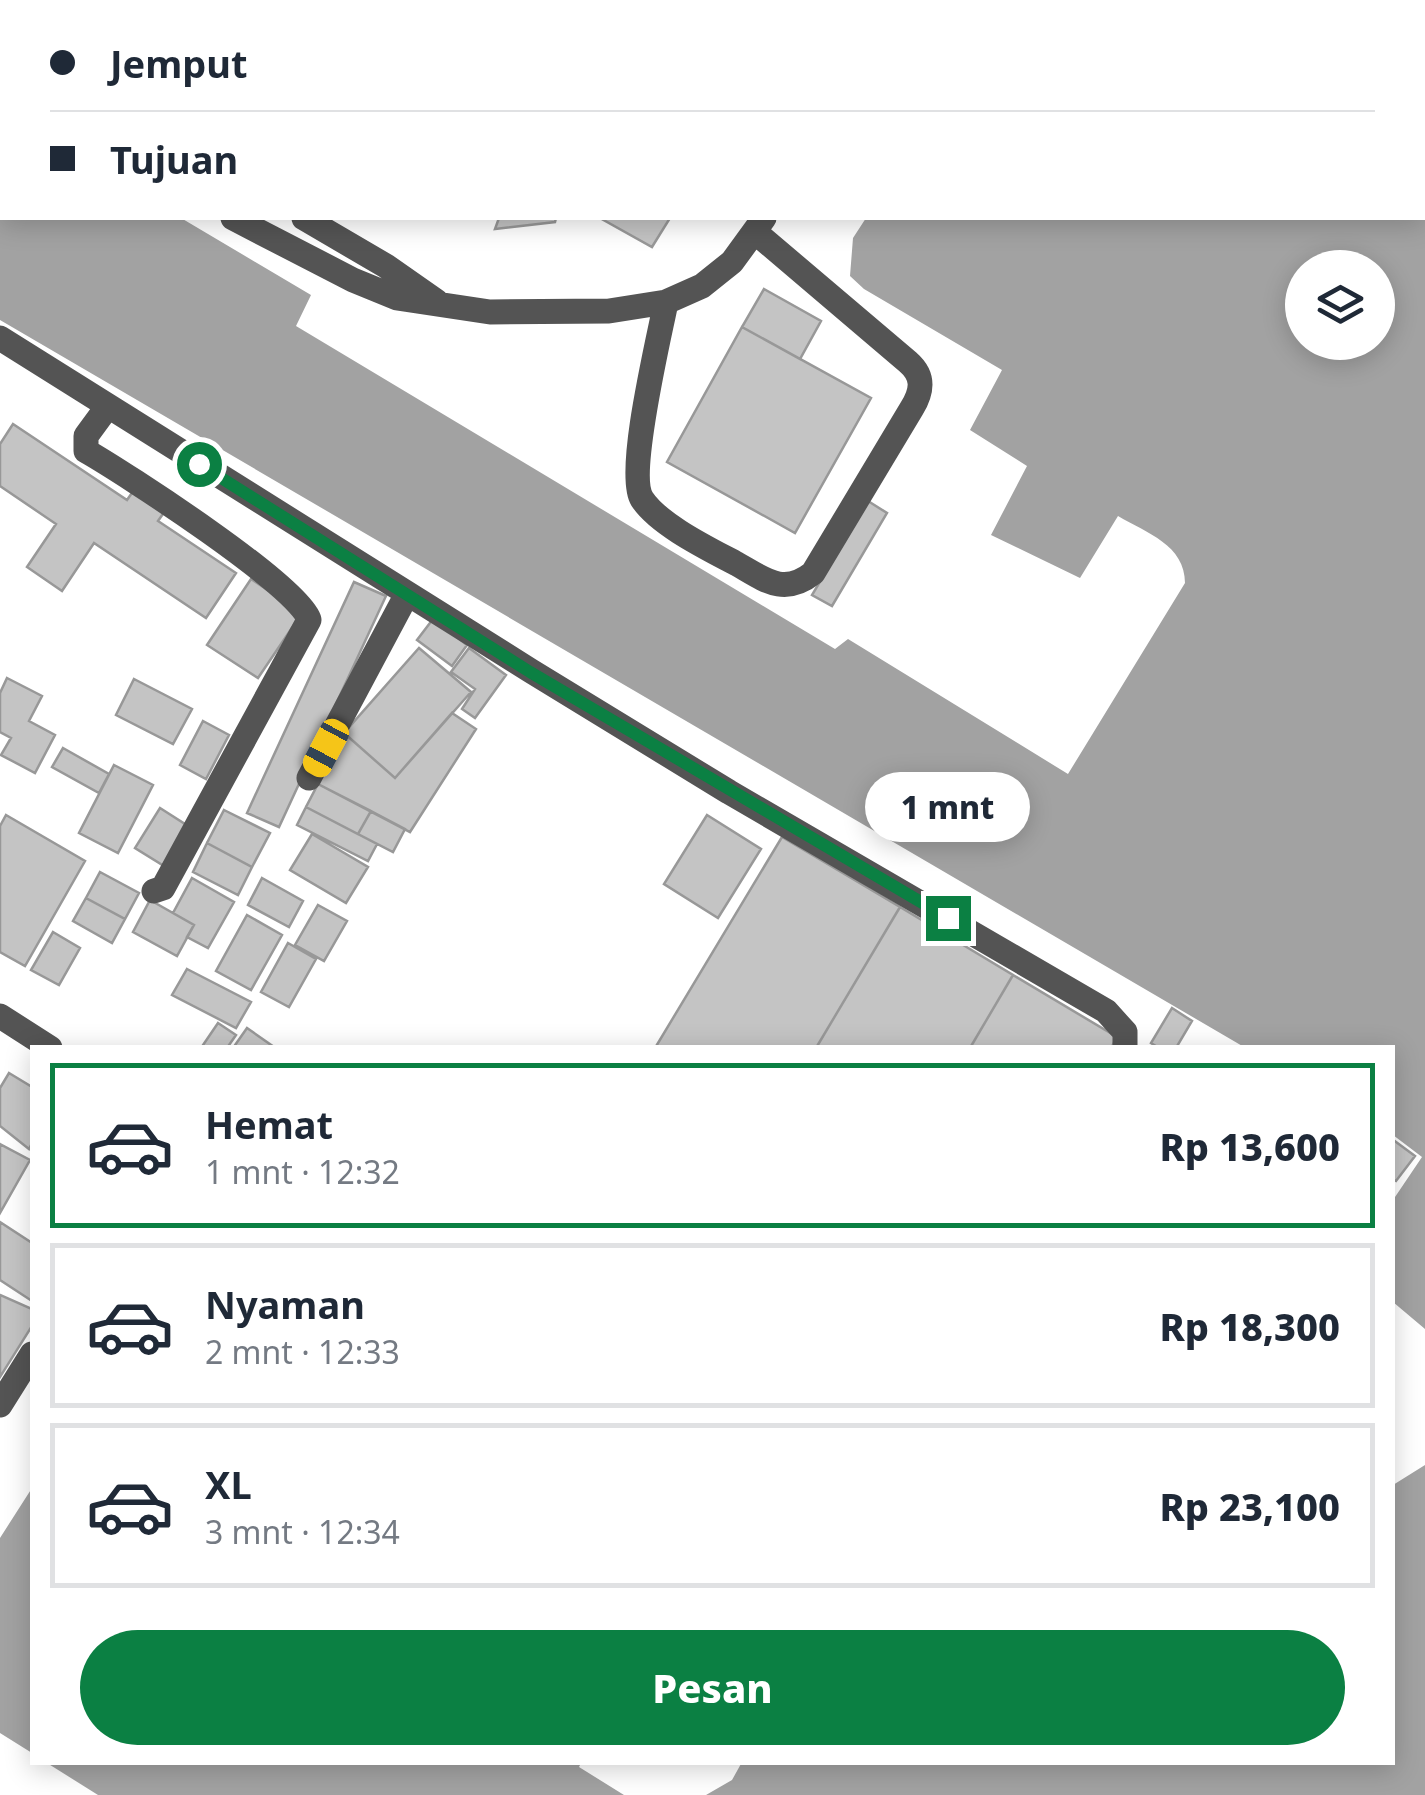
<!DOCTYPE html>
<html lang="id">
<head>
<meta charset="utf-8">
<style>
	body { margin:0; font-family:"Noto Sans",sans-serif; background:#f2f2f3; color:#1f2937; height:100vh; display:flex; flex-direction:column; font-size:38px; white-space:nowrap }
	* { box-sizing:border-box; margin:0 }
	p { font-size:32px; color:#747a83 }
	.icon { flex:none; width:55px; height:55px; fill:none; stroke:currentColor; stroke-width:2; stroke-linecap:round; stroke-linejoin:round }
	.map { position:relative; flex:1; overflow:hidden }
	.side { position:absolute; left:30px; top:1045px; width:1365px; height:720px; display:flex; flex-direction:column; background:#fff; border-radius:0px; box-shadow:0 5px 25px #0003 }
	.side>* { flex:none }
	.top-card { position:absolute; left:0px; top:0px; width:1425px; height:220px; box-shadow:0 5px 25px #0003; display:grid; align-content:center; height:220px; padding:0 50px; background:#fff }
	.tools { position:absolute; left:1285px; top:250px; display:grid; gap:20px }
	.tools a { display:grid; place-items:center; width:110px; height:110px; border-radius:50%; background:#fff; box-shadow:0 5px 25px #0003; font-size:50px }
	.end { position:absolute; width:45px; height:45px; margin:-22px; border:12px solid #0b8043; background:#fff; box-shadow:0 0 0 5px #fff }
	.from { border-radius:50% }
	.bubble { position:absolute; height:70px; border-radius:35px; background:#fff; box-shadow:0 5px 25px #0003; font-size:32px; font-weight:800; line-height:70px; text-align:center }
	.car { position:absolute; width:30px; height:60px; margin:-30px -15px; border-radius:12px; box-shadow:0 0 8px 2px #0007; background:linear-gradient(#f5c518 24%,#345 0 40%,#f5c518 0 76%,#345 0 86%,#f5c518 0) }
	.top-card b { display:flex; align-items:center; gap:35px; height:95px; font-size:38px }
	.top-card b+b { border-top:2px solid #e0e1e3 }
	.top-card i { width:25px; height:25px; background:#1f2937 }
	ul { padding:18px 0 0; list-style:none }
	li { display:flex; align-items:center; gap:30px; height:165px; margin:0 20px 15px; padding:0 30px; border:5px solid #e0e1e3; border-radius:0px }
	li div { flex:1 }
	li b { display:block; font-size:38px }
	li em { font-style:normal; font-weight:800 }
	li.current { border-color:#0b8043 }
	li>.icon { width:90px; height:90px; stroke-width:1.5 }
	.action { display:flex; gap:20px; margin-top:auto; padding:20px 50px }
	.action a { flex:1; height:115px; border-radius:60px; background:#0b8043; color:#fff; font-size:40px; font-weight:800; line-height:115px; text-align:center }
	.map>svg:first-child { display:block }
	.water { fill:#a2a2a2; fill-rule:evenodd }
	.building { fill:#c4c4c4; stroke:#989898; stroke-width:2.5 }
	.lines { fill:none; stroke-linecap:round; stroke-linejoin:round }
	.minor { stroke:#545454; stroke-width:25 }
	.route { stroke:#0b8043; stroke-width:12 }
</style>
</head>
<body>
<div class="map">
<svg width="1425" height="1795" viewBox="0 0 1425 1795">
	<rect width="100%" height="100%" fill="#fff"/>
	<!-- water -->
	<path class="water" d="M 995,0 L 1425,0 L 1425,1329 L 1393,1302 L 1393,1200 L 1422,1157 L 1393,1135 L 1392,1048 L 1244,1047 L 0,320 L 0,110 L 2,218 L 181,218 L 311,295 L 296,326 L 835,649 L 848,639 L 1068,774 L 1185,583 C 1185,545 1147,533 1118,516 L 1080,578 L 991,535 L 1027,466 L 970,430 L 1002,370 L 864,289 L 850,276 L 853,238 L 866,218 L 1422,218 L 1422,2 L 994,2 ZM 1302,268 L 1378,268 L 1378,342 L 1302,342 Z
		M 1425,1465 L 1425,1795 L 706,1795 L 732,1780 L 742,1762 L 1392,1762 L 1393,1485 Z
		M 32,1488 L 32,1753 L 0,1733 L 0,1538 Z
		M 47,1763 L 581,1763 L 579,1767 L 624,1795 L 98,1795 Z"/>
	<!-- building -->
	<path class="building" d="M 499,218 L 556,218 L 555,222 L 495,229 Z
		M 600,218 L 670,218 L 652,247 Z
		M 764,289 L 821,321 L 800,359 L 742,327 Z
		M 742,327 L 871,398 L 795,533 L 667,462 Z
		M 13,424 L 127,500 L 134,490 L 165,511 L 158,521 L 236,573 L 206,618 L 94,543 L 62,591 L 27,567 L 56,524 L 0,486 L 0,444 Z
		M 868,501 L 887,513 L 832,606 L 812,595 Z
		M 251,579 L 302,613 L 258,678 L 207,645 Z
		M 354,582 L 386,596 L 279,827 L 247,813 Z
		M 433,619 L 467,645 L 452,666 L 417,640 Z
		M 419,648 L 471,692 L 395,778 L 344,733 Z
		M 469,648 L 506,675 L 475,718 L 462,709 L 475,689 L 451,672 Z
		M 7,678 L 42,696 L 29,721 L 55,735 L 35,773 L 1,755 L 11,738 L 0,732 L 0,693 Z
		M 134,679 L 192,709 L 173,744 L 116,715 Z
		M 452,713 L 476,729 L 410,832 L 318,784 L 344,733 L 395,778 Z
		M 203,721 L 229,735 L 206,779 L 180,765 Z
		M 63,748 L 109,774 L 99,793 L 52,767 Z
		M 114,765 L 153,785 L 118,853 L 79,833 Z
		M 318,784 L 371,811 L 358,834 L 306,807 Z
		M 306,807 L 377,844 L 368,861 L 297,825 Z
		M 160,808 L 188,826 L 164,866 L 135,848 Z
		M 224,810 L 270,833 L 252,867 L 207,843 Z
		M 371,811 L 405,829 L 393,852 L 358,834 Z
		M 6,815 L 85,861 L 25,966 L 0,952 L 0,826 Z
		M 707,815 L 761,849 L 718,918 L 664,884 Z
		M 312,834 L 368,867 L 346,903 L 290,870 Z
		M 782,837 L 900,907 L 816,1048 L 655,1048 Z
		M 207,843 L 252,867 L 238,895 L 193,872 Z
		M 100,872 L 139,893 L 125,919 L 86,898 Z
		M 192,878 L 234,902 L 208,948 L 187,937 L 194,925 L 173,913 Z
		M 262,878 L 303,901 L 289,927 L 248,905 Z
		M 86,898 L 125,919 L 112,943 L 73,921 Z
		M 150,900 L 194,925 L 177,956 L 133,932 Z
		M 318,905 L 347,921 L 324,961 L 295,945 Z
		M 900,907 L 1013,975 L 970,1048 L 816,1048 Z
		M 247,915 L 282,935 L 251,990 L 216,971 Z
		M 53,932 L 80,948 L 59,985 L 31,970 Z
		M 288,943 L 316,959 L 289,1007 L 261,992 Z
		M 187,969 L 251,1002 L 236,1028 L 172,995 Z
		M 1013,975 L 1117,1037 L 1111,1048 L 970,1048 Z
		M 1172,1008 L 1192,1021 L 1176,1048 L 1159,1048 L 1151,1043 Z
		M 218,1023 L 236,1035 L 227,1048 L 201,1048 Z
		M 247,1028 L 274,1047 L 273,1048 L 233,1048 Z
		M 9,1073 L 32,1087 L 32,1143 L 29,1149 L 0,1126 L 0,1088 Z
		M 1392,1139 L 1415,1156 L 1396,1181 L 1392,1179 Z
		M 0,1144 L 30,1160 L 0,1213 Z
		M 0,1222 L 32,1243 L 32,1301 L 0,1280 Z
		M 0,1295 L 32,1309 L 32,1326 L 0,1377 Z"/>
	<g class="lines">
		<!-- minor -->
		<path class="minor" d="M 574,0 L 577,2
			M 802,2 L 803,0
			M 897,2 L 898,0
			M 0,10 L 2,7
			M 0,34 L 2,36
			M 0,81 L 2,82
			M 233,218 L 353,280 L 397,298 L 490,312 L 609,311 L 666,302 L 702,286 L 732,262 L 764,218
			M 304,218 L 386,266 L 436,301
			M 666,302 C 659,338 626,474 642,499 C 659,525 709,549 737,564 C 765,580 784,596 813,573 L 912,408 C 923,390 924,376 908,362 L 755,232
			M 0,338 L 531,671 L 729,792 L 1106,1011 L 1125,1032 L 1125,1048
			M 108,406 L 86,436 L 86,451 C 123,472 302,588 309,620 L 163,888 L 154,891
			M 309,778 L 407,594
			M 0,1016 L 50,1048
			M 0,1405 L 32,1354"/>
	</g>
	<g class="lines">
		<!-- route -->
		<path class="route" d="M 199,464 L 530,672 L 948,918"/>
	</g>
</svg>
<div class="tools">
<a><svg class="icon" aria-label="layers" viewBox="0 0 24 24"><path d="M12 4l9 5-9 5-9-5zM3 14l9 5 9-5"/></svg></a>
</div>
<i class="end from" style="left:199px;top:464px"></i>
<i class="end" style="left:948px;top:918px"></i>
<div class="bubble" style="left:865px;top:772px;width:165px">1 mnt</div>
<i class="car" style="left:326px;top:748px;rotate:208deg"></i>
<div class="top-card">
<b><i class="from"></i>Jemput</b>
<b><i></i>Tujuan</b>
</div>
<section class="side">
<ul>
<li class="current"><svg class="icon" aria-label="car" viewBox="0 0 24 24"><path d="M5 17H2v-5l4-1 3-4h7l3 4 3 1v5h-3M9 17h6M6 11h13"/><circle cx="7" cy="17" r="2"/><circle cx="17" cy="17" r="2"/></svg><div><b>Hemat</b><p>1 mnt · 12:32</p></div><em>Rp 13,600</em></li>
<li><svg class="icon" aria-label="car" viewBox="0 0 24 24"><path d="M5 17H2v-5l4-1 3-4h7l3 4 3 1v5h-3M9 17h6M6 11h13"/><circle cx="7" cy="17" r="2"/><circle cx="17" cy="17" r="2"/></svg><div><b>Nyaman</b><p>2 mnt · 12:33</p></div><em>Rp 18,300</em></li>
<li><svg class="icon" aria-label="car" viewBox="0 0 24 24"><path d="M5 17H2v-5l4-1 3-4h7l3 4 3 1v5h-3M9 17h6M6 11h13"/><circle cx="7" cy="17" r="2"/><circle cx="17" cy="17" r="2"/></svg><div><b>XL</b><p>3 mnt · 12:34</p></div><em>Rp 23,100</em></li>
</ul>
<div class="action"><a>Pesan</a></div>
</section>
</div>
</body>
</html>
